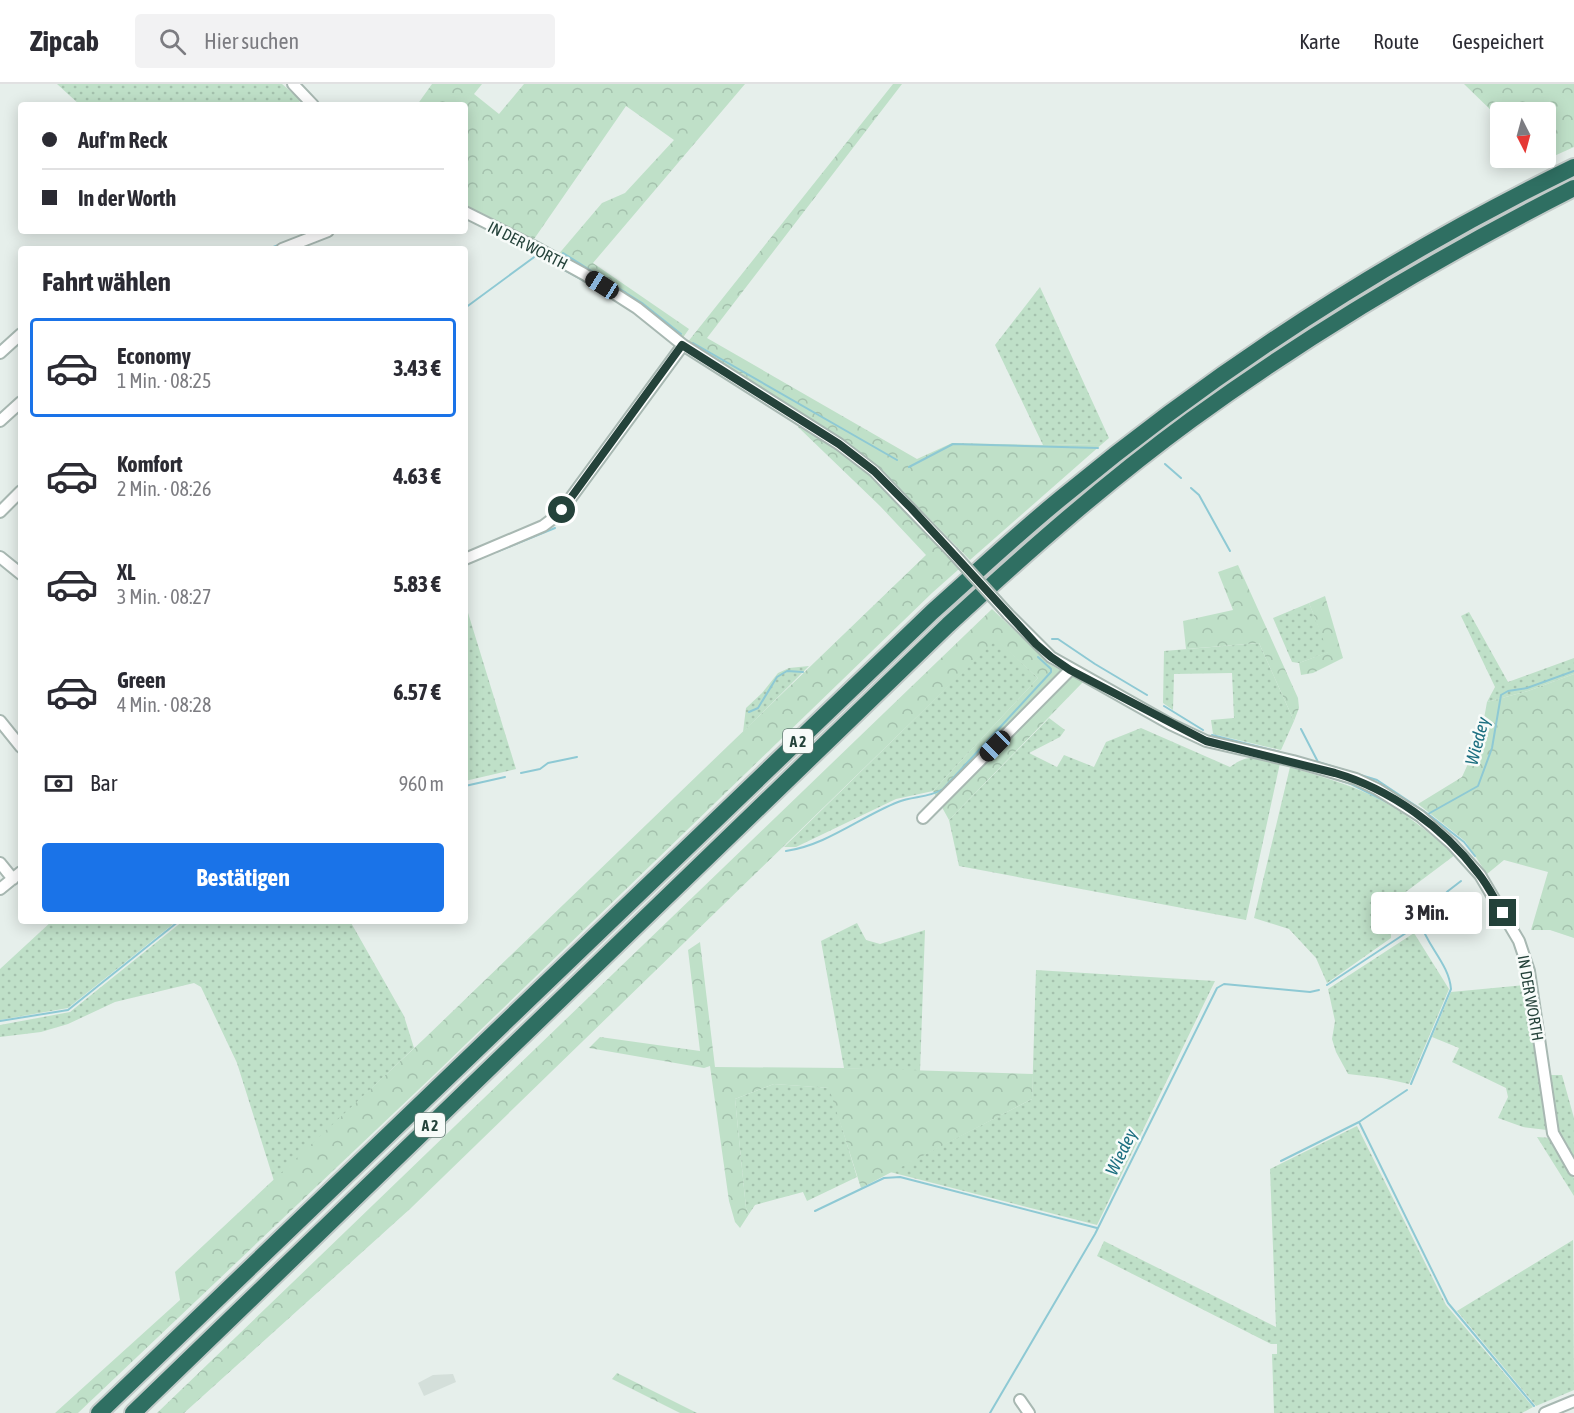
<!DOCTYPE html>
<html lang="de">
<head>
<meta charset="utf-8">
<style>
	body { margin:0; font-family:"Asap Condensed",sans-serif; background:#f2f2f3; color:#2b2b33; height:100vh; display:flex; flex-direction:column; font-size:22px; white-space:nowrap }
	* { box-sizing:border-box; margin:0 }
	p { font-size:20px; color:#7c7c81 }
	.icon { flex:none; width:33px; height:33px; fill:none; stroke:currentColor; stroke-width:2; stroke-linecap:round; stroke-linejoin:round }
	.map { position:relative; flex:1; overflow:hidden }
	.side { position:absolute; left:18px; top:162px; width:450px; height:678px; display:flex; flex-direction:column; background:#fff; border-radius:6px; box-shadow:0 3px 15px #0003 }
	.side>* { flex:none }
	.guide { position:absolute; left:18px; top:18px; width:450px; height:132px; border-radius:6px; box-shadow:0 3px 15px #0003; display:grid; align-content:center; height:132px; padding:0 24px; background:#fff }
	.needle { width:39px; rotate:174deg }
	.fabs { position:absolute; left:1490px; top:18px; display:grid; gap:12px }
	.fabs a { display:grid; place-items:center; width:66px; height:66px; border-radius:6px; background:#fff; box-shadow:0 3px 15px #0003; font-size:30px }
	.end { position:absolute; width:27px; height:27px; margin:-14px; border:8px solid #24423a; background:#fff; box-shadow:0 0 0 3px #fff }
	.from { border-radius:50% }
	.bubble { position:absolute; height:42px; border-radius:6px; background:#fff; box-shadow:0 3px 15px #0003; font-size:20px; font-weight:700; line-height:42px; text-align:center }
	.car { position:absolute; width:18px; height:36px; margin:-18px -9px; border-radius:8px; box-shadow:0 0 4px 2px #0007; background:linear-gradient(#222 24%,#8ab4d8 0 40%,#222 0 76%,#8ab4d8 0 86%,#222 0) }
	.guide b { display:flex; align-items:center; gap:21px; height:57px; font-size:22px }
	.guide b+b { border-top:2px solid #e1e1e2 }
	.guide i { width:15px; height:15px; background:#2b2b33 }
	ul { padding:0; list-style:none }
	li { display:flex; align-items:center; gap:18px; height:99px; margin:0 12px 9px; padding:0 12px; border:3px solid transparent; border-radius:6px }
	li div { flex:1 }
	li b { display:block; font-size:22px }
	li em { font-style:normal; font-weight:700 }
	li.current { border-color:#1a73e8 }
	li>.icon { width:54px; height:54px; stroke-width:1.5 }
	h2 { padding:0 24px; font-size:27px; line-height:72px }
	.pay { display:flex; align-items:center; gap:15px; height:66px; padding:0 24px; font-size:22px }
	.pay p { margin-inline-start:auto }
	.button { display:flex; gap:12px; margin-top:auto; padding:12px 24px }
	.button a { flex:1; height:69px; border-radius:6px; background:#1a73e8; color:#fff; font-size:24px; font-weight:700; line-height:69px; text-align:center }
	header { display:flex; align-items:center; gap:36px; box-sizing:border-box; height:84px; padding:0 30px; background:#fff; border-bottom:2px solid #e1e1e2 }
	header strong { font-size:28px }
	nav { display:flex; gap:33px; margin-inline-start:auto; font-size:21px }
	.search { width:420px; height:54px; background:#f2f2f3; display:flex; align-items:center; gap:15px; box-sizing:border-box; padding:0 21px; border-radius:6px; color:#7c7c81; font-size:22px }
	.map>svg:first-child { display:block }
	.built { fill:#d4dfda }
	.grass { fill:url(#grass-dots) }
	.forest { fill:url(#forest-crowns) }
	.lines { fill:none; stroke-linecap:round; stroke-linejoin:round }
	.stream { stroke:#8ec9d4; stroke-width:2 }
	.minor-casing { stroke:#a8b8b2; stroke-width:14 }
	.highway-casing { stroke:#c2cac8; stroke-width:20 }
	.minor { stroke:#fff; stroke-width:10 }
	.highway { stroke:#2f6f62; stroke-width:16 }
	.minor-bridge-casing { stroke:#a8b8b2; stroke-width:14; stroke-linecap:butt }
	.minor-bridge { stroke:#fff; stroke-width:10 }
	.route { stroke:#24423a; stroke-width:8 }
	.labels { text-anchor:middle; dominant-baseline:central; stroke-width:5; stroke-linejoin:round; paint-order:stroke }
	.shield { fill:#f7fbf9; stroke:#637a73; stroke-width:1.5 }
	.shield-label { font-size:15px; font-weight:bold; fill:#24423a }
	.street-label { font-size:16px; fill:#24423a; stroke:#f7fbf9 }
	.water-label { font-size:18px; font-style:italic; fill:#1c6f80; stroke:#f7fbf9 }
</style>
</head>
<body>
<header>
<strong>Zipcab</strong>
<div class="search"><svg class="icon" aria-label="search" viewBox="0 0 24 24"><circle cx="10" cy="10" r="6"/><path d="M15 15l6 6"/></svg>Hier suchen</div>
<nav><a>Karte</a><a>Route</a><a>Gespeichert</a></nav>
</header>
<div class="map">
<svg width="1574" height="1329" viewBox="0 0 1574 1329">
	<defs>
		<pattern id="grass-dots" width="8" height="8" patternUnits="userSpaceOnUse" patternTransform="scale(1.5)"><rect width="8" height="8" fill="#bfe0c8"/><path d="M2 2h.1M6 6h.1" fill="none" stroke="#a4c1ad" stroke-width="1.8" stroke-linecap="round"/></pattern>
		<pattern id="forest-crowns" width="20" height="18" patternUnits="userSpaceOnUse" patternTransform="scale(1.5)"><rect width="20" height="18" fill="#bfe0c8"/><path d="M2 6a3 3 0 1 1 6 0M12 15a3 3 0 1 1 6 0" fill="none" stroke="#a4c1ad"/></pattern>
	</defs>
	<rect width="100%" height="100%" fill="#e6efeb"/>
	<!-- built -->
	<path class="built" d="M 453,1290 L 456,1298 L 424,1312 L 418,1299 L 433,1291 Z"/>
	<!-- grass -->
	<path class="grass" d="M 57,0 L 282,0 L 301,16 L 296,21 L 80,21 Z
		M 1040,203 L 1109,354 L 1102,360 L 1043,361 L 995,261 Z
		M 465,519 L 516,685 L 465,697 Z
		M 1309,519 L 1329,568 L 1299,579 L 1292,578 L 1273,534 Z
		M 1469,528 L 1508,598 L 1574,574 L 1574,590 L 1528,607 L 1487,618 L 1495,603 L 1461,532 Z
		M 996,555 L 1038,594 L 933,707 L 896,715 L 796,763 L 784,763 Z
		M 1259,559 L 1294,637 L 1281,666 L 1213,650 L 1211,636 L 1234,634 L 1232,589 L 1174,590 L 1173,626 L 1163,619 L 1164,567 Z
		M 809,582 L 743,648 L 746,624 L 762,609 L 778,589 L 789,584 Z
		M 1049,634 L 1065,646 L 1060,653 L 1029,669 L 1057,683 L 1064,671 L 1094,683 L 1106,658 L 1141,644 L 1230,683 C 1249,669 1259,674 1280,679 L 1246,836 L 959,782 L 949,736 Z
		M 1290,683 C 1318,692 1346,699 1373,712 C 1403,726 1429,749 1455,771 L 1391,819 L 1391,854 L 1327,899 L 1316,874 L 1289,845 L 1254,834 Z
		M 52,837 L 177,837 L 68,924 L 0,936 L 0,885 Z
		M 183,837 L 350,837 L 404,932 L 414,964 L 274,1097 L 237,979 L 201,903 L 194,899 L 115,918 L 68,940 L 41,948 L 0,953 L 0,941 L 70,928 Z
		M 857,839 L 866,856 L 880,860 L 925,846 L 920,988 L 844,984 L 821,857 Z
		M 1414,849 L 1449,905 L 1409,1000 L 1382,994 L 1348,990 L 1336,968 L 1332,955 L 1335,937 L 1328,905 Z
		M 1036,886 L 1215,897 L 1097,1141 L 890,1088 L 1032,1015 Z
		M 1525,901 L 1547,1046 L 1523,1043 L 1498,1034 L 1508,1013 L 1506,1004 L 1452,978 L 1459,964 L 1432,953 L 1451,908 Z
		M 1549,991 L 1562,991 L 1574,1034 L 1574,1080 L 1557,1048 Z
		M 774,1000 L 830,1004 L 857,1093 L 807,1117 L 803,1108 L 755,1121 L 749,1130 L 746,1124 L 735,1015 Z
		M 1357,1042 L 1446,1221 L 1533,1323 L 1522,1329 L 1274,1329 L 1272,1270 L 1277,1270 L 1277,1260 L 1271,1260 L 1097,1172 L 1104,1157 L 1276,1243 L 1270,1085 Z
		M 1537,1053 L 1551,1054 L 1564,1080 L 1574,1094 L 1574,1112 Z
		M 1573,1156 L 1574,1306 L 1536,1322 L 1457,1227 Z"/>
	<!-- forest -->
	<path class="forest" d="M 432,0 L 482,0 L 474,10 L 499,30 L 524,0 L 745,0 L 593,179 L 689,245 L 682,255 L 557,172 L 602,119 L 625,109 L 674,56 L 626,22 L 532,158 L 465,124 L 465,21 L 417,21 Z
		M 893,0 L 902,0 L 707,254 L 917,375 L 952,359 L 1042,361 L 1102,360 L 970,476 L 878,382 L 841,356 L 687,259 Z
		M 1464,0 L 1574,0 L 1574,63 L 1543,77 L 1539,74 L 1545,74 L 1545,28 L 1500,28 L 1500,35 Z
		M 800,339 L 871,389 L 959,485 L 932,509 L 435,990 L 78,1329 L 55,1329 L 180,1216 L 175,1188 L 425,954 L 926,471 L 880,422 L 798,343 Z
		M 1238,481 L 1298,614 L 1299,624 L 1294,637 L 1259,559 L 1186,565 L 1183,537 L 1233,526 L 1218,488 Z
		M 1325,512 L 1343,574 L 1313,589 L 1301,591 L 1299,579 L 1328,568 L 1309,519 Z
		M 992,525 L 1051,581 L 1083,598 L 949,736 L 933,707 L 1038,594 L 996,556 L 411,1124 L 184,1329 L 157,1329 Z
		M 1574,590 L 1574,854 L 1550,846 L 1531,846 L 1548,788 L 1504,776 L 1487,790 L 1465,757 L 1418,720 L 1462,693 L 1481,651 L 1487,618 L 1528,607 Z
		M 700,858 L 715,983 L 844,984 L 1033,990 L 1032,1015 L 861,1104 L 829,1004 L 774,1000 L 735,1015 L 746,1124 L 749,1130 L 740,1144 L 735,1138 L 729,1117 L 710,982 L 704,984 L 589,964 L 600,953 L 700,967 L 688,866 Z
		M 617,1289 L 697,1329 L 680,1329 L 612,1295 Z"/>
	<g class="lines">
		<!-- stream -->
		<path class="stream" d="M 268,165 L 281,160
			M 563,169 L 642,219 L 681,250
			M 465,224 L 537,171 L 602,207
			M 693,259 L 897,376
			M 1165,380 L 1181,394
			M 909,383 L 953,360 L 1098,364
			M 1191,404 L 1199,411 L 1230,467
			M 496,468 L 555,444
			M 1052,555 L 1058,555 L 1095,580 L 1147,611
			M 1164,622 L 1203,646
			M 749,628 L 758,624 L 777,593 L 787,587 L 803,588
			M 1301,645 L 1318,678 L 1377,696 L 1428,730 L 1464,758 L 1475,772
			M 1212,651 L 1280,668
			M 521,689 L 540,685 L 548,679 L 577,673
			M 1324,691 L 1351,700 L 1393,721
			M 465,702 L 505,693
			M 1406,729 L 1423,741
			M 1428,730 L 1478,702 L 1492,664 L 1501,611 L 1508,607 L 1527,604 L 1574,587
			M 786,767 C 827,761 860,733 898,718 C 913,712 929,714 943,705 L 1051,588 L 1051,585 L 1038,573
			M 1327,901 L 1409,847 L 1448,807 L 1461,797
			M 0,937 L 68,926 L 179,837
			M 1411,1000 L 1451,905 C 1449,880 1427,862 1420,838
			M 1407,1006 L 1359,1038 L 1448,1219 L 1534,1322
			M 1281,1077 L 1359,1038
			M 815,1127 L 884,1094 L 900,1093 L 1097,1144
			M 990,1329 L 1095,1150 L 1217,904 L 1224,900 L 1310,908 L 1319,906"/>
		<!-- minor casing -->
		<g class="minor-casing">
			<path id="minor" d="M 293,0 L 313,21
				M 465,128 L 533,162 L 584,190 L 637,224 L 683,261 L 839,360 L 874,387 L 952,468
				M 282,165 L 328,147
				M 0,269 L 21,250
				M 0,337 L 21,318
				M 0,428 L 21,407
				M 0,473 L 21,490
				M 465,475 L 543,442 L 559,430 L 683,261
				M 1008,530 L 1051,573 L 1170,640 L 1206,657 L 1293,677 L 1356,695 L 1377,705 L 1420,732 L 1452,760 L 1480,791 L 1519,857 L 1529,887 L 1553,1049 L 1574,1086
				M 0,637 L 21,663
				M 923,734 L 1070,586
				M 0,779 L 13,795
				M 0,805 L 21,788
				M 1020,1316 L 1029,1329
				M 1545,1329 L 1574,1317"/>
		</g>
		<!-- highway casing -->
		<g class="highway-casing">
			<path id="highway" d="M 99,1329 L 932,528 C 976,489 1019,448 1065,411 C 1221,282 1392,172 1574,83
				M 133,1329 L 948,541 C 1026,469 1105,399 1191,336 C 1312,248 1440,172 1574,104"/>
		</g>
		<!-- minor -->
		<use href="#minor" class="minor"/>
		<!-- highway -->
		<use href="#highway" class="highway"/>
		<!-- minor-bridge casing -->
		<g class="minor-bridge-casing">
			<path id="minor-bridge" d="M 952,468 L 1008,530"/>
		</g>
		<!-- minor-bridge -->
		<use href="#minor-bridge" class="minor-bridge"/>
	</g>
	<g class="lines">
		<!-- route -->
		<path class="route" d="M 562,426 L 682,261 L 839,360 L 874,387 L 911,424 L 1036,560 L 1051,573 L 1070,586 L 1206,657 L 1335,689 C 1390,705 1443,743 1478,789 C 1488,801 1495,816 1503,829"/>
	</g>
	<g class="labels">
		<!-- shield labels -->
		<g class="shield">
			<rect x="783" y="645" width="30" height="24" rx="4.5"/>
			<rect x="415" y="1029" width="30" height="24" rx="4.5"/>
		</g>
		<g class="shield-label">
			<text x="798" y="657">A 2</text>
			<text x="430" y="1041">A 2</text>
		</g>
		<!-- street labels -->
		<g class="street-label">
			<text transform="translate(528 161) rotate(27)">IN DER WORTH</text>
			<text transform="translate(1531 914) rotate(80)">IN DER WORTH</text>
		</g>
		<!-- water labels -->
		<g class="water-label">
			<text transform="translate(1477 657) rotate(-75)">Wiedey</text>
			<text transform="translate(1121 1068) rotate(-64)">Wiedey</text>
		</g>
	</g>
</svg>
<div class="fabs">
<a><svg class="needle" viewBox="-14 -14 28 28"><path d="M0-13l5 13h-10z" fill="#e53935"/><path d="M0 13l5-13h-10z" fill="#7c7c81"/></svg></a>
</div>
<i class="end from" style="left:562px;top:426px"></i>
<i class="end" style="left:1503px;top:829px"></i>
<div class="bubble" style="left:1371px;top:808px;width:111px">3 Min.</div>
<i class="car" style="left:602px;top:201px;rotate:302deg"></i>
<i class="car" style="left:995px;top:662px;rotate:225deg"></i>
<div class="guide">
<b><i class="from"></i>Auf'm Reck</b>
<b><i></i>In der Worth</b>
</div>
<section class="side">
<h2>Fahrt wählen</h2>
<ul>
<li class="current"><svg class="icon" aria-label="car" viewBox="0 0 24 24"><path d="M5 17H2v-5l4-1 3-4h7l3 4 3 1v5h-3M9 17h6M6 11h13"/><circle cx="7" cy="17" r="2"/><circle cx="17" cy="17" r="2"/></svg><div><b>Economy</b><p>1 Min. · 08:25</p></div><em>3.43 €</em></li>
<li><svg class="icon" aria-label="car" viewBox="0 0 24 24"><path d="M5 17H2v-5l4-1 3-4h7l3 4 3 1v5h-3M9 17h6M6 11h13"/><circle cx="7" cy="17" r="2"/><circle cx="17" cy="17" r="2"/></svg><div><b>Komfort</b><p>2 Min. · 08:26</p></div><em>4.63 €</em></li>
<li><svg class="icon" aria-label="car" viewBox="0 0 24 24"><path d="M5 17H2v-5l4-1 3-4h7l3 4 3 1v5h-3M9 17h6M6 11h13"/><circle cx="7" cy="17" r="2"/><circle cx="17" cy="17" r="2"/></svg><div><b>XL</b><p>3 Min. · 08:27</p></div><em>5.83 €</em></li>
<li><svg class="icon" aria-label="car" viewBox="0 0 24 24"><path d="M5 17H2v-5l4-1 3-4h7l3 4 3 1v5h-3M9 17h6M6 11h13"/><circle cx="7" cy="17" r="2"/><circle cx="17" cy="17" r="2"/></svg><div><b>Green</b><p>4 Min. · 08:28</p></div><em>6.57 €</em></li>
</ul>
<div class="pay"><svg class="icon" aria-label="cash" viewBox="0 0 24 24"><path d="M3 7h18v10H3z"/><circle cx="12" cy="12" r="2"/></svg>Bar<p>960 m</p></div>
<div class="button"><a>Bestätigen</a></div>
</section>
</div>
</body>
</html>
